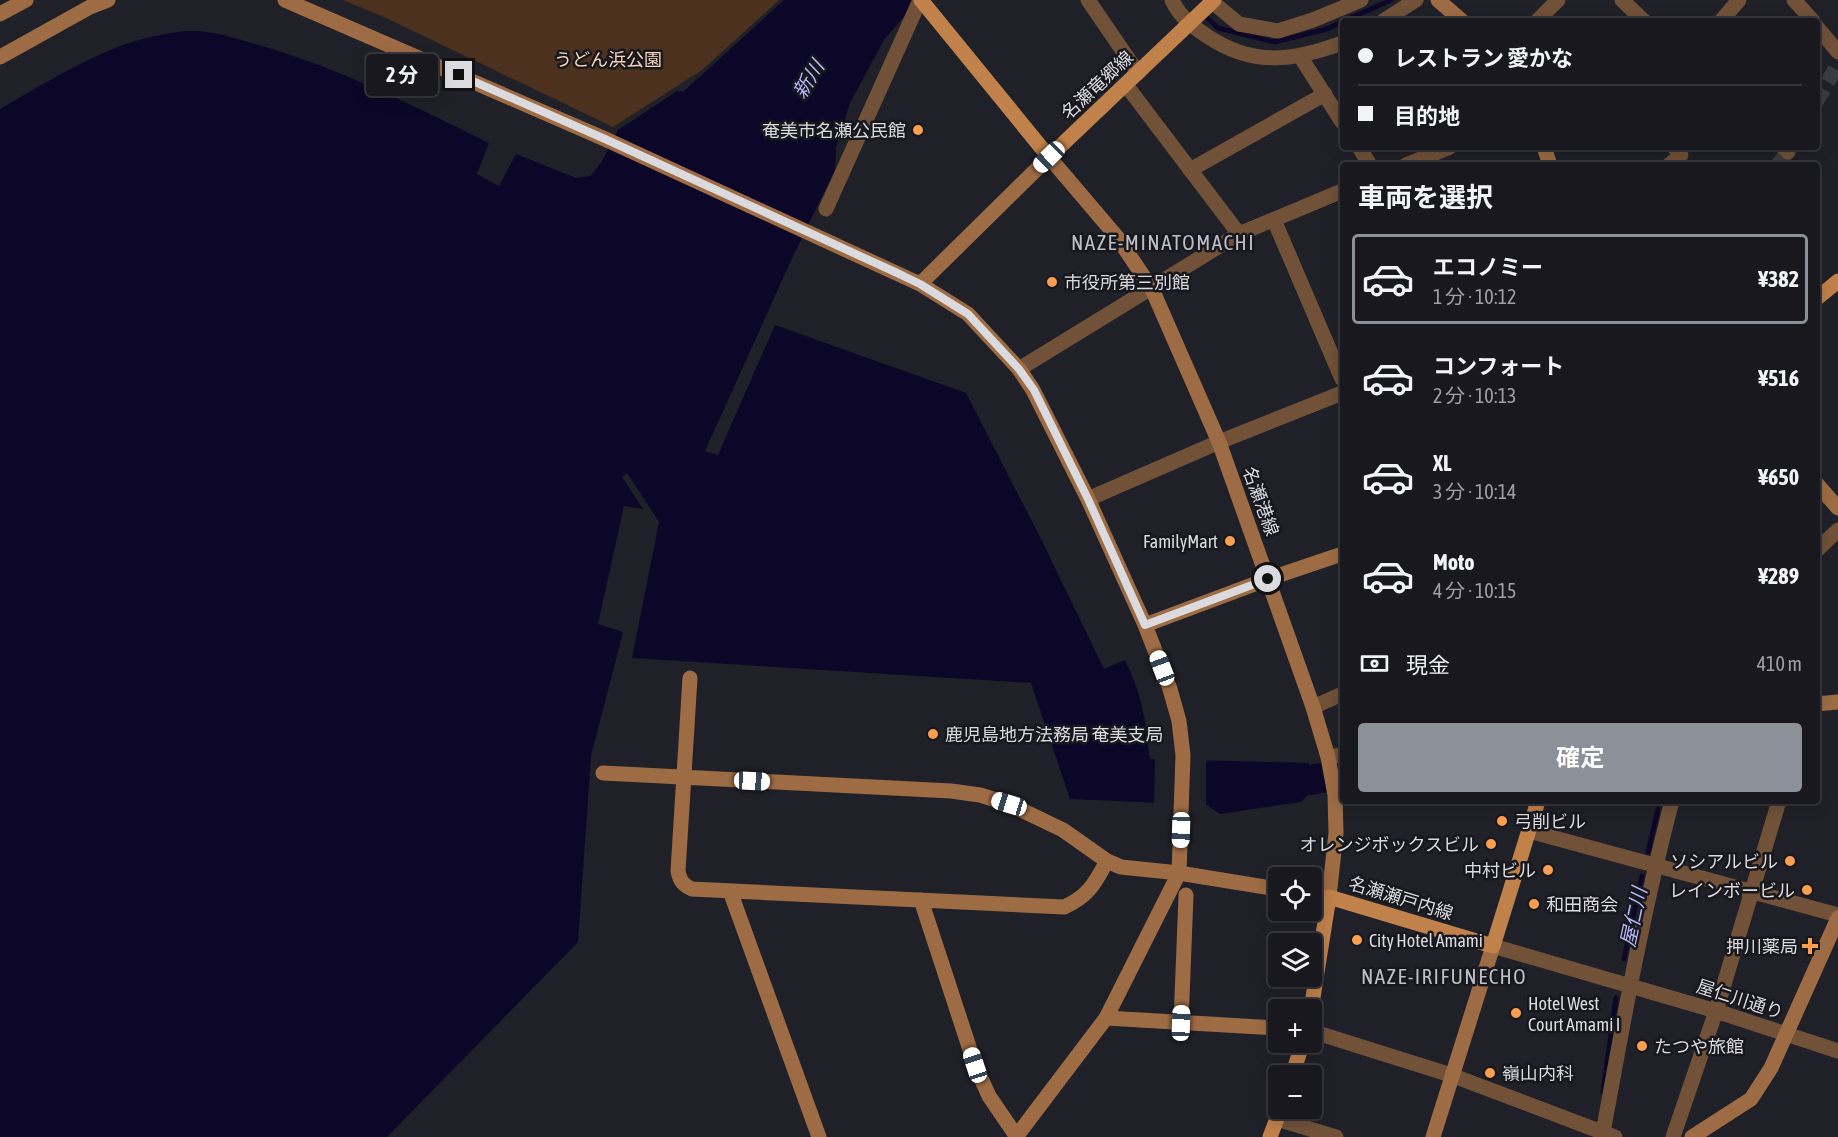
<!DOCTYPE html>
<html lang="ja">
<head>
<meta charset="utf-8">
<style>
	body { margin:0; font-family:"Asap Condensed","Noto Sans JP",sans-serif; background:#25252b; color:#f1f3f6; height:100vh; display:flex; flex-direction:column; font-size:22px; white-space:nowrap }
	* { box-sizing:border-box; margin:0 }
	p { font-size:20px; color:#9fa0a4 }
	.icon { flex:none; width:33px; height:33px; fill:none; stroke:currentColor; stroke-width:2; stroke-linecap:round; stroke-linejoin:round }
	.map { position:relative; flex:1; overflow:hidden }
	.drawer { position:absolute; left:1340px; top:162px; width:480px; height:642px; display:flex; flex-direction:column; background:#18181e; border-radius:6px; box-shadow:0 3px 15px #0003,0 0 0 2px #36373c }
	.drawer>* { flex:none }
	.hud { position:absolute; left:1340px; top:18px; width:480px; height:132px; border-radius:6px; box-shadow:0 3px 15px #0003,0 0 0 2px #36373c; display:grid; align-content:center; height:132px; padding:0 18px; background:#18181e }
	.fabs { position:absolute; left:1268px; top:867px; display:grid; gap:12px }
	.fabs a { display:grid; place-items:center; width:54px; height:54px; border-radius:6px; background:#18181e; box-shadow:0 3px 15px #0003,0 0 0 2px #36373c; font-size:30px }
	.end { position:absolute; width:27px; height:27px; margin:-14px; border:8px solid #dadadf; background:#111; box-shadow:0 0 0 3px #111 }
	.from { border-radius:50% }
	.bubble { position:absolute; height:42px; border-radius:6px; background:#18181e; box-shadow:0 3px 15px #0003,0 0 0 2px #36373c; font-size:20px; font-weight:700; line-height:42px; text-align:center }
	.car { position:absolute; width:18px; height:36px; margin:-18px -9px; border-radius:8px; box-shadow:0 0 4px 2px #0007; background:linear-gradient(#fff 24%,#345 0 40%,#fff 0 76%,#345 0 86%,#fff 0) }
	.hud b { display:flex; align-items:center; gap:21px; height:57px; font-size:22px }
	.hud b+b { border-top:2px solid #36373c }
	.hud i { width:15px; height:15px; background:#f1f3f6 }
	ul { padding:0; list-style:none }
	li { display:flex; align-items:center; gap:18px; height:90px; margin:0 12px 9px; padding:0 6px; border:3px solid transparent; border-radius:6px }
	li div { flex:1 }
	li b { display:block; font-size:22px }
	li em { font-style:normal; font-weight:700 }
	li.active { border-color:#8c9099 }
	li>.icon { width:54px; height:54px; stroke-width:1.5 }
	h2 { padding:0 18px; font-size:27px; line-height:72px }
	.pay { display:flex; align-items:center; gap:15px; height:66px; padding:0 18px; font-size:22px }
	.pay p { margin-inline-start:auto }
	.button { display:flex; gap:12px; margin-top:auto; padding:12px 18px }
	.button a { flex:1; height:69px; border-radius:6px; background:#8c9099; color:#fff; font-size:24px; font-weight:700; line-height:69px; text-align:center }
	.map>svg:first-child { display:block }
	.green { fill:#4c321e }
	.water { fill:#0c0728 }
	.pier { fill:#202028 }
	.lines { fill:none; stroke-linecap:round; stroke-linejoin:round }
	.stream { stroke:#0c0728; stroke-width:5 }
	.river { stroke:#0c0728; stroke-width:30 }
	.street-tunnel { stroke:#3c3c43; stroke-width:15; stroke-dasharray:15 8; stroke-linecap:butt }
	.street { stroke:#715239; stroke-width:15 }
	.secondary { stroke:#9e6c44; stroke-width:15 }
	.primary { stroke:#c1814b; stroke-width:15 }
	.route { stroke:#dadadf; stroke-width:8 }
	.poi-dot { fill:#fa9f4f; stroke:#17171e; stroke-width:2 }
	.labels { text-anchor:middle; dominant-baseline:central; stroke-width:5; stroke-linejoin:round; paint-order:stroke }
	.park-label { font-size:18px; fill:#fad4b8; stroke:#17171e }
	.street-label { font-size:18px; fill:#dadadf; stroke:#17171e }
	.poi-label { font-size:18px; fill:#dadadf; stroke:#17171e; text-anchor:start }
	.water-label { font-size:20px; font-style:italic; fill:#b6b7fb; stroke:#17171e }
	.quarter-label { font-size:21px; letter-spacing:1.5px; fill:#bebec8; stroke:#17171e }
</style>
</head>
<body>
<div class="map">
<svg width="1838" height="1137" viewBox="0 0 1838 1137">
	<rect width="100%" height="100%" fill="#202028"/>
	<!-- green -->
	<path class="green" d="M 343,0 L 779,0 L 702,70 L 613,127 L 384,17 Z"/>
	<!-- water -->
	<path class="water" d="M 784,0 L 913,0 L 907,13 L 884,40 L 850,103 L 836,148 L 835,170 L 794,254 L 705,451 L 718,455 L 775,325 L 966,393 L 1041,539 L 1104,669 L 1125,660 C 1143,697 1145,719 1150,759 L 1309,763 L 1311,792 L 1301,802 L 1220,814 L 1207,805 L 1070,799 L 1031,683 L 632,658 L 659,522 L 627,473 L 622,477 L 643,509 L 624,506 L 598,624 L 623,632 L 591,756 L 578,942 L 387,1137 L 0,1137 L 0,109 C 47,82 107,44 160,35 C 170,33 182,31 192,31 C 214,31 238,39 259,45 C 339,68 414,106 489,143 L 477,174 L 499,186 L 516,154 L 576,178 L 590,176 L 601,163 L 618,130 L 677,91 L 683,92 Z"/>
	<!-- pier -->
	<path class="pier" d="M 1155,756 L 1206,757 L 1206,808 L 1154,806 Z"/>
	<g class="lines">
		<!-- stream -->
		<path class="stream" d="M 1202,13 L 1218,28 L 1274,42 L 1327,29 L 1342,22
			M 1344,21 L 1391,0
			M 1648,852 L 1658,809
			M 1624,959 L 1642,876
			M 1603,1092 L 1616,998"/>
		<!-- river -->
		<path class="river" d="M 1310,780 L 1342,774"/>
		<!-- street-tunnel -->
		<path class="street-tunnel" d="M 1816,102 L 1838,64
			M 1778,165 L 1791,147"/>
		<!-- street -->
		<path class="street" d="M 1088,0 L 1138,73
			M 1172,0 C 1179,16 1192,26 1207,36 C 1253,67 1293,61 1342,43
			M 1210,0 L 1239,24 L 1278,31 L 1313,20 L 1361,0
			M 1622,0 L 1644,21
			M 1794,0 L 1813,21
			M 1383,21 L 1416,0
			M 1537,21 L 1558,0
			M 1721,21 L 1739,0
			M 1816,26 L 1838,52
			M 1300,56 L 1342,122
			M 1126,85 L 1239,234
			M 1359,147 L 1370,165
			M 1783,147 L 1788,152
			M 1406,165 L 1450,147
			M 1669,165 L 1681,155 L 1674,147
			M 1190,170 L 1325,94
			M 826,209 L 920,0
			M 1274,220 L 1342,379
			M 1019,369 L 1239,234 L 1342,191
			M 1088,499 L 1219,442 L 1342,393
			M 1816,551 L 1838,530
			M 1313,707 L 1342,694
			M 1328,757 L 1342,755
			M 1529,831 L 1838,915
			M 1493,946 L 1716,1011 L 1838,1051
			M 1311,1031 L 1451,1075 L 1615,1137
			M 1277,1119 L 1336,1137
			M 1603,1137 L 1603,1133 C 1623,1022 1643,911 1672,801
			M 1673,1137 L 1716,1011 L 1779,801"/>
		<!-- secondary -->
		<path class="secondary" d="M 285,0 L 605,139 L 920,284 L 968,314 L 1019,369 L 1033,390 L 1088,499 L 1145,625 L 1170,689 L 1179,721 L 1183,755 L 1179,873 L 1106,1018 L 1016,1137
			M 1438,0 L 1462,21
			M 0,14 L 26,0
			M 0,57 L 90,7 L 108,0
			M 1544,147 L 1550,165
			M 920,284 L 1049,157 L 1117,237 L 1152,289 L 1219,442 L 1313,707 L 1328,757 L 1335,795 L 1336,833 L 1329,897 L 1311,894
			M 1816,483 L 1838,508
			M 1145,625 L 1268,579 L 1342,554
			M 690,678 L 678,871 C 680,881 683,885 692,889 L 1064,907 C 1088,897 1095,883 1107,861
			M 1816,704 L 1838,702
			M 603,773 L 951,791 L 980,795 L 1009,804 L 1063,830 L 1107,861 L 1121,867 L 1179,873 L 1278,889
			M 730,891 L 819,1137
			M 921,900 L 975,1065 L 989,1096 L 1017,1137
			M 1106,1018 L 1278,1028
			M 1181,1023 L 1186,895
			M 1433,1137 L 1493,946
			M 1692,1137 L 1751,1099 L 1771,1068 L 1838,918"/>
		<!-- primary -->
		<path class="primary" d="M 921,0 L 1049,157 L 1214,0
			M 1816,299 L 1838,281
			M 1311,1010 L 1329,897 L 1493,946 L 1538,801
			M 1292,1076 L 1303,1042
			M 1270,1137 L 1281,1108"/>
	</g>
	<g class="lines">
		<!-- route -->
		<path class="route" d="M 459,75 L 605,139 L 895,272 L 920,284 L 968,314 L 1019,369 L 1034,390 L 1088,499 L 1145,625 L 1268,579"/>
	</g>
	<!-- markers -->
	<g class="poi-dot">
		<circle cx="918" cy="130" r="6"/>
		<circle cx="1052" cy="282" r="6"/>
		<circle cx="1230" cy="541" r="6"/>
		<circle cx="933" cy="734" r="6"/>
		<circle cx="1502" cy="821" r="6"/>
		<circle cx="1491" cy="844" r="6"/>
		<circle cx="1790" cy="861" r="6"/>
		<circle cx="1548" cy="870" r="6"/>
		<circle cx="1807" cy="890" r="6"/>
		<circle cx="1534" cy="904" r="6"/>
		<circle cx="1357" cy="940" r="6"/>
		<path d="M1807 937h6v6h6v6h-6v6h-6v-6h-6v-6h6z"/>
		<circle cx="1516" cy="1013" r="6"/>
		<circle cx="1642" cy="1046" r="6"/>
		<circle cx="1490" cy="1073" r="6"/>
	</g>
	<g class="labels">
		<!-- park labels -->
		<g class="park-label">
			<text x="608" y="59">うどん浜公園</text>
		</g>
		<!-- street labels -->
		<g class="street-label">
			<text transform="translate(1097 85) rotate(-43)">名瀬竜郷線</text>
			<text transform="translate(1261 501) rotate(70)">名瀬港線</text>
			<text transform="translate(1401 898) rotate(17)">名瀬瀬戸内線</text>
			<text transform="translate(1740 999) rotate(18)">屋仁川通り</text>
		</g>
		<!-- poi labels -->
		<g class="poi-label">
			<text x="906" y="130" text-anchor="end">奄美市名瀬公民館</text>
			<text x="1064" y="282">市役所第三別館</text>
			<text x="1218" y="541" text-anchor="end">FamilyMart</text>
			<text x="945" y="734">鹿児島地方法務局 奄美支局</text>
			<text x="1514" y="821">弓削ビル</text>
			<text x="1479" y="844" text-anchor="end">オレンジボックスビル</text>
			<text x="1778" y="861" text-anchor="end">ソシアルビル</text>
			<text x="1536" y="870" text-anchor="end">中村ビル</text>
			<text x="1795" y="890" text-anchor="end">レインボービル</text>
			<text x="1546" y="904">和田商会</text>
			<text x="1369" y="940">City Hotel Amami</text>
			<text x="1798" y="946" text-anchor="end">押川薬局</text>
			<text x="1528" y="1003">Hotel West<tspan x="1528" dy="21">Court Amami I</tspan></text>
			<text x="1654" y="1046">たつや旅館</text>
			<text x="1502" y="1073">嶺山内科</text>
		</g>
		<!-- water labels -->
		<g class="water-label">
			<text transform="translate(808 79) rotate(-58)">新川</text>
			<text transform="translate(1633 917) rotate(-78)">屋仁川</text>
		</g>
		<!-- quarter labels -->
		<g class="quarter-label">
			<text x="1163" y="242">NAZE-MINATOMACHI</text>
			<text x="1444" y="976">NAZE-IRIFUNECHO</text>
		</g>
	</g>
</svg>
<div class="fabs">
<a><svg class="icon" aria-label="locate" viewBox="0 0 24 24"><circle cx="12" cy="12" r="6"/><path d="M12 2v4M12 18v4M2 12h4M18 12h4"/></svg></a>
<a><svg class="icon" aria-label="layers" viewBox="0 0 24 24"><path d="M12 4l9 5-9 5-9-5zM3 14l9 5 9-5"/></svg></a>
<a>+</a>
<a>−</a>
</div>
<i class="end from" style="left:1268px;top:579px"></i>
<i class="end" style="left:459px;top:75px"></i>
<div class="bubble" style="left:366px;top:54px;width:72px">2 分</div>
<i class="car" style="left:1049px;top:157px;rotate:226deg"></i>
<i class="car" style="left:1162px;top:668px;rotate:339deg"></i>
<i class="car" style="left:752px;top:781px;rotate:93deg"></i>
<i class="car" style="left:1009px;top:804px;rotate:287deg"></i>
<i class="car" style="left:1181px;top:830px;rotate:182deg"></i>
<i class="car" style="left:1181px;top:1023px;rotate:2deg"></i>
<i class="car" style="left:975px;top:1065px;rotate:342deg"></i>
<div class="hud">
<b><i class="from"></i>レストラン 愛かな</b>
<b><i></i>目的地</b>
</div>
<section class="drawer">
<h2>車両を選択</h2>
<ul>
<li class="active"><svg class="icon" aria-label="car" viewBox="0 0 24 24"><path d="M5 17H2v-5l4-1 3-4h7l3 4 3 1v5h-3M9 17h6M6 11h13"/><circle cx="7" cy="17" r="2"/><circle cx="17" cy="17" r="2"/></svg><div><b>エコノミー</b><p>1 分 · 10:12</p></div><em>¥382</em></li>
<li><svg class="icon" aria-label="car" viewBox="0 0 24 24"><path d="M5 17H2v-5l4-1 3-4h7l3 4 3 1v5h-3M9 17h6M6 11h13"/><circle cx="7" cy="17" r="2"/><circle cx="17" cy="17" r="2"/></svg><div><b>コンフォート</b><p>2 分 · 10:13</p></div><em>¥516</em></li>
<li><svg class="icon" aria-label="car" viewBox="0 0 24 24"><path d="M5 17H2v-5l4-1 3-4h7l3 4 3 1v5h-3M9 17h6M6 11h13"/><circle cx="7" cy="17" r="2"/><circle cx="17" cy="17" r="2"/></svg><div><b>XL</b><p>3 分 · 10:14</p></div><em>¥650</em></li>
<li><svg class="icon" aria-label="car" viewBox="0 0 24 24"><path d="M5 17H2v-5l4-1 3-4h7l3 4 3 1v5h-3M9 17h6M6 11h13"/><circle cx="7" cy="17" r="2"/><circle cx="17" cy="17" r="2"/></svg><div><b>Moto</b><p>4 分 · 10:15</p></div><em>¥289</em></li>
</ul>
<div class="pay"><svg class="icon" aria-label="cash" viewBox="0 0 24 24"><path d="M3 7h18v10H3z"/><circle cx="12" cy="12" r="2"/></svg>現金<p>410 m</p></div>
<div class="button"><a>確定</a></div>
</section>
</div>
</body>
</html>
